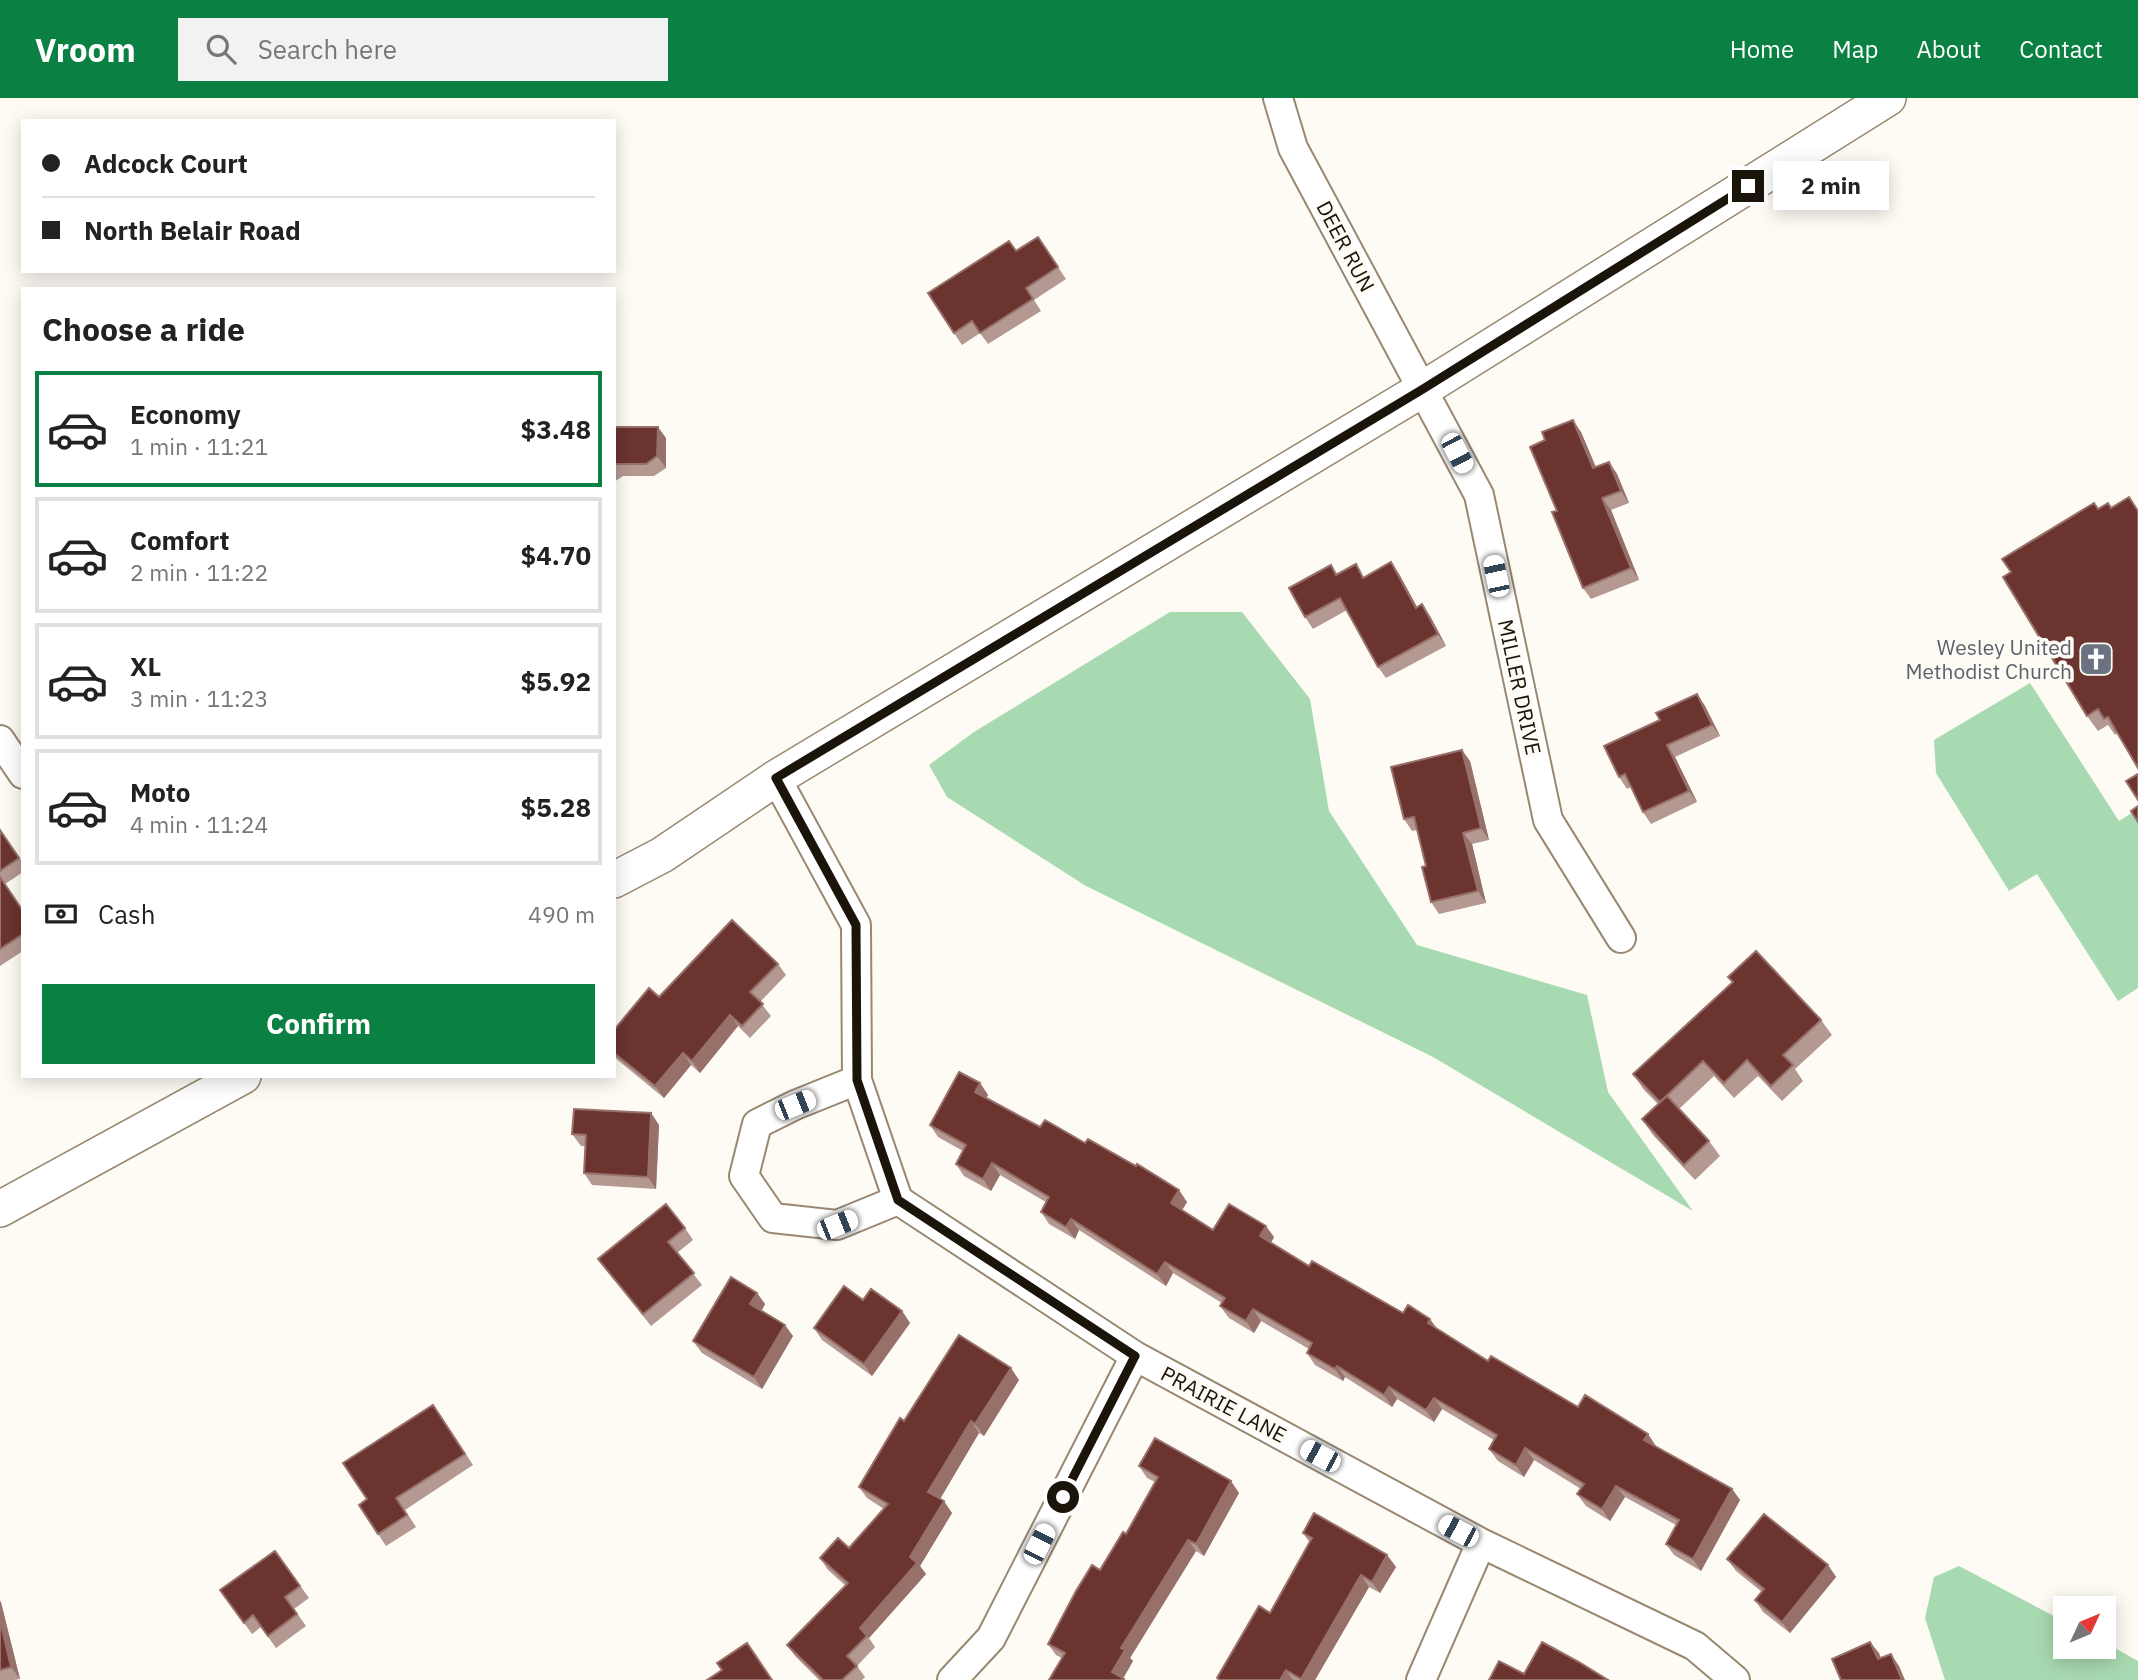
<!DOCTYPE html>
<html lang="en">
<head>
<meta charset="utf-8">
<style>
	body { margin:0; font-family:"IBM Plex Sans",sans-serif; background:#f2f2f2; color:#222; height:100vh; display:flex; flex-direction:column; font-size:26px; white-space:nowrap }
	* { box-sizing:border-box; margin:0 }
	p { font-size:23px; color:#767676 }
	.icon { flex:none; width:38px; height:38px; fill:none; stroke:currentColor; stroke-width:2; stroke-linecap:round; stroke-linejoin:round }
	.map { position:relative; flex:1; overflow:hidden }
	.sheet { position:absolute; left:21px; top:189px; width:595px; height:791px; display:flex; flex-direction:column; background:#fff; border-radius:0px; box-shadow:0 4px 18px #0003 }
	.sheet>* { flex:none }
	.top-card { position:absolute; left:21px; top:21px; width:595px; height:154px; border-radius:0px; box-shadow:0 4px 18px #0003; display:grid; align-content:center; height:154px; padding:0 21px; background:#fff }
	.needle { width:46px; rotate:46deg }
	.fabs { position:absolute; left:2053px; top:1498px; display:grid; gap:14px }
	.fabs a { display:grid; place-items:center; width:63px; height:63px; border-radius:0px; background:#fff; box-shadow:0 4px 18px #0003; font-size:35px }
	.end { position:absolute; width:32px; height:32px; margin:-16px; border:9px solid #1b140a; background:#fff; box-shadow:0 0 0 4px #fff }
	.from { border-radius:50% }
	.bubble { position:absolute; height:49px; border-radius:0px; background:#fff; box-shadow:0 4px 18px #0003; font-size:23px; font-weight:700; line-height:49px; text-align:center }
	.car { position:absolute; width:21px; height:42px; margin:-21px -10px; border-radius:9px; box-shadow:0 0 5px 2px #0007; background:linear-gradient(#fff 24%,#345 0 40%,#fff 0 76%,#345 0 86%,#fff 0) }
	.top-card b { display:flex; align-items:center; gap:24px; height:66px; font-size:26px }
	.top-card b+b { border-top:2px solid #e0e0e0 }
	.top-card i { width:18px; height:18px; background:#222 }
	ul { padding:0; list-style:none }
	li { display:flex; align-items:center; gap:21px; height:116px; margin:0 14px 10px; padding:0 7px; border:4px solid #e0e0e0; border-radius:0px }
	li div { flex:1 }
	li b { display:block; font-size:26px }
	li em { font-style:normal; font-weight:700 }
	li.on { border-color:#0b8043 }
	li>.icon { width:63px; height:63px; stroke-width:1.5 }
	h2 { padding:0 21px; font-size:32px; line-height:84px }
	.pay { display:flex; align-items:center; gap:18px; height:77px; padding:0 21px; font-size:26px }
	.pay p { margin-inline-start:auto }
	.button { display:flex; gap:14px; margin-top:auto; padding:14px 21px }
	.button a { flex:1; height:80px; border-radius:0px; background:#0b8043; color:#fff; font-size:28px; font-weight:700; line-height:80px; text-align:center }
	header { display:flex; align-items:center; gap:42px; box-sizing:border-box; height:98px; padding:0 35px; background:#0b8043; color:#fff }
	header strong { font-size:33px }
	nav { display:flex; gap:38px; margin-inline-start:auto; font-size:24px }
	.search { width:490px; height:63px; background:#f2f2f2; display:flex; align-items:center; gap:18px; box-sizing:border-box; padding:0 24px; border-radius:0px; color:#767676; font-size:26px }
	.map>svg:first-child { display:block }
	.green { fill:#a8dab1 }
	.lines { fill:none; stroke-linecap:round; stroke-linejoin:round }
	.minor-casing { stroke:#99886f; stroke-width:32 }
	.tertiary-casing { stroke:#99886f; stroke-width:38 }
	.minor { stroke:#fff; stroke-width:28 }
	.tertiary { stroke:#fff; stroke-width:35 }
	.wall { fill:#b49892 }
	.shaded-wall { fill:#97706a }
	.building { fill:#6b342f; stroke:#97706a; stroke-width:2 }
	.route { stroke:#1b140a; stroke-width:9 }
	.labels { text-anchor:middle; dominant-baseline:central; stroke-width:7; stroke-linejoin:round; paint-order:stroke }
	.street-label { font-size:21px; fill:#1b140a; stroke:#fefbf5 }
	.worship-label { font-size:21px; fill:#5b616d; stroke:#fefbf5; text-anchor:end }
</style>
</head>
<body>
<header>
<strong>Vroom</strong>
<div class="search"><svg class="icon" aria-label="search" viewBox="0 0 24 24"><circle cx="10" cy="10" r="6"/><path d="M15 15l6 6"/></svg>Search here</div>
<nav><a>Home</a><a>Map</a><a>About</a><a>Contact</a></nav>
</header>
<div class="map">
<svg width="2138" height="1582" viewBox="0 0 2138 1582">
	<rect width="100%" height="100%" fill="#fefbf5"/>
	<!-- green -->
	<path class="green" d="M 1170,514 L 1242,514 L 1310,601 L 1329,713 L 1417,847 L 1587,897 L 1608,994 L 1693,1113 L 1433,959 L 1086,788 L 947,699 L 929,667 L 974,634 Z
		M 2030,585 L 2119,723 L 2133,714 L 2138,722 L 2138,890 L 2118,903 L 2037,776 L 2009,793 L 1936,675 L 1934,642 Z
		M 1959,1468 L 2065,1524 L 2065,1549 L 2104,1549 L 2104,1544 L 2138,1563 L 2138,1582 L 1945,1582 L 1925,1520 L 1934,1479 Z"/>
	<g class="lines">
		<!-- minor casing -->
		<g class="minor-casing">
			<path id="minor" d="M 1278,0 L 1293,50 L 1479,397 L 1548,722 L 1621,840
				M 0,642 L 23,676
				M 776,680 L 856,827 L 857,982 L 898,1102 L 1135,1258 L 1481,1445 L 1695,1548 L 1735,1582
				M 857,982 L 795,1007 L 757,1026 L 744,1078 L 773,1120 L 837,1127 L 898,1102
				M 952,1582 L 991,1540 L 1135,1258
				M 1421,1582 L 1481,1445"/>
		</g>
		<!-- tertiary casing -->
		<g class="tertiary-casing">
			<path id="tertiary" d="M 614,782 L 662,757 L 776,680 L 1423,291 L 1888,0
				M 0,1111 L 243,978"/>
		</g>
		<!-- minor -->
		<use href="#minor" class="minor"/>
		<!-- tertiary -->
		<use href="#tertiary" class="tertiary"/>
	</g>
	<!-- wall -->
	<path class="wall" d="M 1038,139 L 1066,181 L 1034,202 L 1041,213 L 988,246 L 980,235 L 962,247 L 954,235 L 1016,152 Z
		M 614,329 L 666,340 L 666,370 L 654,378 L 623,378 L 614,384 Z
		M 1581,334 L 1596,369 L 1609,364 L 1617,376 L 1629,405 L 1611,412 L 1639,482 L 1591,501 L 1583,490 Z
		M 2094,405 L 2117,635 L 2115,637 L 2108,627 L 2098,633 L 2087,618 L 2011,474 Z
		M 1391,464 L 1399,476 L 1417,509 L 1430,518 L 1446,548 L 1386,580 L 1378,569 L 1347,512 L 1313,531 L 1305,519 L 1331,467 L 1338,477 L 1365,479 Z
		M 1697,596 L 1705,608 L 1720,638 L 1675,659 L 1697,704 L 1651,726 L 1643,714 L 1631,689 L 1627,691 L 1619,679 L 1660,622 Z
		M 1470,663 L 1489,742 L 1472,746 L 1486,805 L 1439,816 L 1431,804 L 1426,768 L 1417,732 L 1412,733 L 1404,721 Z
		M 0,732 L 23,765 L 23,774 L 5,786 L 23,813 L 23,853 L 0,868 Z
		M 778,866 L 786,877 L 760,904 L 771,918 L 750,940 L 738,928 L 700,975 L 691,967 L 664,1000 L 614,959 L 614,932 L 659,899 Z
		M 1728,879 L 1821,922 L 1832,937 L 1795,971 L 1803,983 L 1782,1003 L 1758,978 L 1734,1000 L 1714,978 L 1679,1011 L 1709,1043 L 1720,1058 L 1695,1082 L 1653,1037 L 1642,1021 L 1658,1006 L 1644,992 L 1633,976 L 1732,885 Z
		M 980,985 L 988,997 L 986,1000 L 1040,1029 L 1187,1104 L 1182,1112 L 1213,1132 L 1274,1139 L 1271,1145 L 1309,1168 L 1403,1215 L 1437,1231 L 1488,1263 L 1656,1348 L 1656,1349 L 1732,1391 L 1740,1402 L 1701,1473 L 1674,1457 L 1666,1446 L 1676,1427 L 1625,1399 L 1610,1423 L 1586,1408 L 1577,1396 L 1581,1391 L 1534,1362 L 1524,1379 L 1498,1363 L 1489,1351 L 1494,1342 L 1442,1311 L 1434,1324 L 1397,1301 L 1392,1309 L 1345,1279 L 1343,1283 L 1315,1267 L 1307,1255 L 1309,1251 L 1261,1223 L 1254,1235 L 1229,1220 L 1220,1208 L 1222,1205 L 1173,1175 L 1166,1188 L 1079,1132 L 1075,1141 L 1049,1126 L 1041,1114 L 1046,1104 L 1000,1077 L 991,1093 L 964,1078 L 956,1066 L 963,1053 L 938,1039 L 930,1027 Z
		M 651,1015 L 659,1027 L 656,1091 L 592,1087 L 584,1075 L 585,1048 L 581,1048 L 572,1036 Z
		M 685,1130 L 693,1142 L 677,1155 L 702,1187 L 651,1228 L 598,1161 Z
		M 757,1195 L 765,1206 L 762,1212 L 793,1238 L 762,1291 L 702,1255 L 693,1243 Z
		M 863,1202 L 902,1213 L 910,1225 L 872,1278 L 822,1242 L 814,1230 Z
		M 1019,1282 L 984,1338 L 979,1335 L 940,1401 L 952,1415 L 920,1468 L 926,1476 L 869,1540 L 875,1549 L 857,1568 L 865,1579 L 862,1582 L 819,1582 L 795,1558 L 787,1547 L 846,1488 L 828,1472 L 820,1460 L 849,1450 L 884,1411 L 867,1400 L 859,1389 L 904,1323 Z
		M 441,1318 L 473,1367 L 405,1412 L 416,1429 L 386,1448 L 359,1407 L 367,1401 Z
		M 1139,1368 L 1239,1395 L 1204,1458 L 1196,1453 L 1130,1560 L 1133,1563 L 1123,1581 L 1124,1582 L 1049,1582 L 1062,1560 L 1056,1557 L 1048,1546 L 1126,1436 L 1155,1384 L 1147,1380 Z
		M 1303,1435 L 1387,1457 L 1396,1469 L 1380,1495 L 1369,1489 L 1315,1582 L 1219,1582 L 1217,1580 L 1270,1515 L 1310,1445 Z
		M 275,1453 L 309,1500 L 294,1511 L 306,1528 L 276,1550 L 261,1529 L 252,1536 L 220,1492 Z
		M 1727,1461 L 1828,1467 L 1836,1479 L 1790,1535 L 1763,1514 L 1755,1502 L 1762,1494 L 1736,1473 Z
		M 0,1503 L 20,1581 L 15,1582 L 0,1582 Z"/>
	<!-- shaded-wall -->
	<path class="shaded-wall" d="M 1573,322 L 1581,334 L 1601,382 L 1593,370 Z
		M 658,329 L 666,340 L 666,370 L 657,358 Z
		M 1609,364 L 1617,376 L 1629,405 L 1621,393 Z
		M 1602,400 L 1611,412 L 1639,482 L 1631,470 Z
		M 1391,464 L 1399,476 L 1424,522 L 1416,510 Z
		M 1422,506 L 1430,518 L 1446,548 L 1438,536 Z
		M 1697,596 L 1705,608 L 1720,638 L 1712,627 Z
		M 1667,647 L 1675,659 L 1697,704 L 1689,693 Z
		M 1462,652 L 1470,663 L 1489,742 L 1481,730 Z
		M 1463,735 L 1472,746 L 1486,805 L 1478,793 Z
		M 730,917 L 738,928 L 700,975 L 692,963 Z
		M 683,955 L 691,967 L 664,1000 L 655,988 Z
		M 980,985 L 988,997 L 983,1006 L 975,994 Z
		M 651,1015 L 659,1027 L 656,1091 L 648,1079 Z
		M 992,1065 L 1000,1077 L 991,1093 L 983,1081 Z
		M 1179,1092 L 1187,1104 L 1179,1117 L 1171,1105 Z
		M 1071,1121 L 1079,1132 L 1075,1141 L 1066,1129 Z
		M 1266,1128 L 1274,1139 L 1268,1150 L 1260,1138 Z
		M 1165,1164 L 1173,1175 L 1166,1188 L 1157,1176 Z
		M 757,1195 L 765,1206 L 759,1217 L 750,1206 Z
		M 1253,1211 L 1261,1223 L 1254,1235 L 1246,1223 Z
		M 902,1213 L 910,1225 L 872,1278 L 864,1266 Z
		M 1430,1221 L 1438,1232 L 1428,1225 Z
		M 785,1227 L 793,1238 L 762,1291 L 754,1279 Z
		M 1337,1268 L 1345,1279 L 1343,1283 L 1335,1271 Z
		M 1011,1270 L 1019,1282 L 984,1338 L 975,1326 Z
		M 1389,1289 L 1397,1301 L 1392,1309 L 1384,1297 Z
		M 1434,1300 L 1442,1311 L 1434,1324 L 1426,1312 Z
		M 971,1323 L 979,1335 L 937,1406 L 928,1394 Z
		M 1648,1336 L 1656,1348 L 1652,1354 L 1644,1342 Z
		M 1525,1350 L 1534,1362 L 1524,1379 L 1516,1367 Z
		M 1231,1383 L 1239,1395 L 1204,1458 L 1196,1446 Z
		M 1616,1388 L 1625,1399 L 1610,1423 L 1602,1411 Z
		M 1732,1391 L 1740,1402 L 1701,1473 L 1693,1461 Z
		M 944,1403 L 952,1415 L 920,1468 L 926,1476 L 869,1540 L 860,1530 L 910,1459 Z
		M 1188,1442 L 1196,1453 L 1130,1560 L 1133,1563 L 1122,1582 L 1112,1574 L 1121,1550 Z
		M 1387,1457 L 1396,1469 L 1380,1495 L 1372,1484 Z
		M 1828,1467 L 1836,1479 L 1790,1535 L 1782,1524 Z
		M 1361,1477 L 1369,1489 L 1315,1582 L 1302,1582 L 1301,1581 Z
		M 0,1503 L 1,1504 L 20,1581 L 11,1569 L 0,1522 Z
		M 1870,1544 L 1879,1555 L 1886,1573 L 1878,1561 Z
		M 1891,1556 L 1899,1568 L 1905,1582 L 1902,1582 Z
		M 1286,1572 L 1293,1582 L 1280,1582 Z"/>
	<!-- building -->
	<path class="building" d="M 1038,139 L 1058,169 L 1026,190 L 1033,201 L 980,235 L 972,223 L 954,235 L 928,195 L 1009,143 L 1016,153 Z
		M 1573,322 L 1593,370 L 1609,364 L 1621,393 L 1602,400 L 1631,470 L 1583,490 L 1552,414 L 1557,413 L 1530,349 L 1545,342 L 1542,334 Z
		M 614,329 L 658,329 L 657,358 L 646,366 L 614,366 Z
		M 2129,399 L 2138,413 L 2138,670 L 2108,619 L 2104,621 L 2098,611 L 2087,618 L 2003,479 L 2011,474 L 2002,461 L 2094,405 L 2098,411 L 2108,405 L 2111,410 Z
		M 1391,464 L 1416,510 L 1422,506 L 1438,536 L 1378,569 L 1340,500 L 1305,519 L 1289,490 L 1331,467 L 1336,477 L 1356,466 L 1363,480 Z
		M 1697,596 L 1712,627 L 1667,647 L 1689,693 L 1643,714 L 1625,676 L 1619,679 L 1604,648 L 1660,622 L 1656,615 Z
		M 1462,652 L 1481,730 L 1463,735 L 1478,793 L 1431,804 L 1422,769 L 1426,768 L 1414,719 L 1404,721 L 1391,669 Z
		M 2138,676 L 2138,702 L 2126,683 Z
		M 2138,708 L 2138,724 L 2131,713 Z
		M 0,732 L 19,760 L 0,773 Z
		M 0,779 L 23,813 L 23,836 L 0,851 Z
		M 732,822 L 778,866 L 750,894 L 763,906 L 742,928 L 730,917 L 692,963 L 683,955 L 655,988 L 614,955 L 614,932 L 649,890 L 659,899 Z
		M 1756,853 L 1821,922 L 1783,957 L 1793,967 L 1771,988 L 1747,962 L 1724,985 L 1703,963 L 1660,1004 L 1633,976 L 1733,884 L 1728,879 Z
		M 959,974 L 980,985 L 975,994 L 1040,1029 L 1045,1022 L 1085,1045 L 1088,1041 L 1136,1068 L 1137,1066 L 1179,1092 L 1171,1105 L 1213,1132 L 1229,1106 L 1266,1128 L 1260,1138 L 1309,1168 L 1312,1163 L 1403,1215 L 1408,1207 L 1430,1221 L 1428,1225 L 1488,1263 L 1491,1258 L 1578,1309 L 1585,1297 L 1648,1336 L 1644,1342 L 1732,1391 L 1693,1461 L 1666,1446 L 1679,1422 L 1616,1388 L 1602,1411 L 1577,1396 L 1584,1386 L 1525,1350 L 1516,1367 L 1489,1351 L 1497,1337 L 1434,1300 L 1426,1312 L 1389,1289 L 1384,1297 L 1337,1268 L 1335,1271 L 1307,1255 L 1312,1245 L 1253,1211 L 1246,1223 L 1220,1208 L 1225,1200 L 1165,1164 L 1157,1176 L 1071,1121 L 1066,1129 L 1041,1114 L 1049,1099 L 992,1065 L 983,1081 L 956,1066 L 966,1047 L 930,1027 Z
		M 1667,998 L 1709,1043 L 1684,1067 L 1642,1021 Z
		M 574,1011 L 651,1015 L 648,1079 L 584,1075 L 586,1037 L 572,1036 Z
		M 666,1106 L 685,1130 L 668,1144 L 694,1175 L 643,1216 L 598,1161 Z
		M 731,1179 L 757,1195 L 750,1206 L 785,1227 L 754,1279 L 693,1243 Z
		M 844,1188 L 863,1202 L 871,1191 L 902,1213 L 864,1266 L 814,1230 Z
		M 959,1237 L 1011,1270 L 975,1326 L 971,1323 L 928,1394 L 944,1403 L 910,1459 L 917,1465 L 860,1530 L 867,1538 L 847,1558 L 857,1568 L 842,1582 L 823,1582 L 787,1547 L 848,1485 L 820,1460 L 838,1440 L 849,1450 L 888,1406 L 859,1389 L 900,1320 L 904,1323 Z
		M 433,1307 L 465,1356 L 396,1400 L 407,1417 L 378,1436 L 359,1407 L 367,1401 L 343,1365 Z
		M 1155,1340 L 1231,1383 L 1196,1446 L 1188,1442 L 1121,1550 L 1125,1552 L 1112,1574 L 1124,1581 L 1123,1582 L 1049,1582 L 1065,1555 L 1048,1546 L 1076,1493 L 1092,1467 L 1100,1472 L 1123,1434 L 1126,1436 L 1158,1379 L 1139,1368 Z
		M 1314,1415 L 1387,1457 L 1372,1484 L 1361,1477 L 1301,1581 L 1286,1572 L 1280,1582 L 1220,1582 L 1217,1580 L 1259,1508 L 1270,1515 L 1312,1440 L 1303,1435 Z
		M 1764,1416 L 1828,1467 L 1782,1524 L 1755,1502 L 1764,1491 L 1727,1461 Z
		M 275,1453 L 300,1488 L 285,1499 L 297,1516 L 268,1538 L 253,1517 L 244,1525 L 220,1492 Z
		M 0,1522 L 11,1569 L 0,1572 Z
		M 1542,1544 L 1579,1564 L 1608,1582 L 1489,1582 L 1499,1563 L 1524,1576 Z
		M 1870,1544 L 1878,1561 L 1891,1556 L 1902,1582 L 1841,1582 L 1832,1561 Z
		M 747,1545 L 772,1582 L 707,1582 L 722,1572 L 717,1565 Z"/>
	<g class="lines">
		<!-- route -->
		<path class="route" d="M 1063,1399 L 1135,1258 L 898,1102 L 857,982 L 856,827 L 776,680 L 1423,291 L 1748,88"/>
	</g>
	<!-- icons -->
	<defs>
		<g id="church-square" transform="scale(1.75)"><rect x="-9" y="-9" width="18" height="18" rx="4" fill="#6b7280" stroke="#fefbf5"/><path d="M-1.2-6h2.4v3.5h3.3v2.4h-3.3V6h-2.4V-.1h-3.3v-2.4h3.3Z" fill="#fff"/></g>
	</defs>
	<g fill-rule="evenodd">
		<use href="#church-square" x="2096" y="561"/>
	</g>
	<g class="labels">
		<!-- street labels -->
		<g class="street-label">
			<text transform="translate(1346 148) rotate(62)">DEER RUN</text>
			<text transform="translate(1520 589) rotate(78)">MILLER DRIVE</text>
			<text transform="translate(1224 1306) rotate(28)">PRAIRIE LANE</text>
		</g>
		<!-- worship labels -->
		<g class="worship-label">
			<text x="2072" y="549">Wesley United<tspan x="2072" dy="24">Methodist Church</tspan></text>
		</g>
	</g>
</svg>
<div class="fabs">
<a><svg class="needle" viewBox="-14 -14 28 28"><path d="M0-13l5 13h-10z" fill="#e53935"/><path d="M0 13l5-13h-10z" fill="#767676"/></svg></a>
</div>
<i class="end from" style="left:1063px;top:1399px"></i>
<i class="end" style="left:1748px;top:88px"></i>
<div class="bubble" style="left:1773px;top:63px;width:116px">2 min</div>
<i class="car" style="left:1457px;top:355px;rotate:152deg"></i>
<i class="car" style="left:1496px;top:478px;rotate:348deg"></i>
<i class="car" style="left:795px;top:1007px;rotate:68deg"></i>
<i class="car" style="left:837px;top:1127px;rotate:68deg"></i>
<i class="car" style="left:1320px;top:1358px;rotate:298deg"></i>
<i class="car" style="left:1458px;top:1433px;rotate:298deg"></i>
<i class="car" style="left:1039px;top:1446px;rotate:27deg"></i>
<div class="top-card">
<b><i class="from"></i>Adcock Court</b>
<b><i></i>North Belair Road</b>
</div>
<section class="sheet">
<h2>Choose a ride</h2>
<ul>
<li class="on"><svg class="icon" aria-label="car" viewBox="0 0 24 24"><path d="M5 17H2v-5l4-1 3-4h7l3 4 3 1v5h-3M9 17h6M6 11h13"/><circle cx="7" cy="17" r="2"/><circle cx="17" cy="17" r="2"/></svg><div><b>Economy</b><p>1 min · 11:21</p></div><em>$3.48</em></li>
<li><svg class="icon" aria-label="car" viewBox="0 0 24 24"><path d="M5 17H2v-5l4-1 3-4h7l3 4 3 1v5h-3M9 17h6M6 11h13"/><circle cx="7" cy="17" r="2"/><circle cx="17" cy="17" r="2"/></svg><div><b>Comfort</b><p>2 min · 11:22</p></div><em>$4.70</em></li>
<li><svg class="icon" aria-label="car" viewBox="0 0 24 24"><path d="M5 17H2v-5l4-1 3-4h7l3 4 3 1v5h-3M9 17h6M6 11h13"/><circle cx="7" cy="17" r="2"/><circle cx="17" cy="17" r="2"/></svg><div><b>XL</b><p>3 min · 11:23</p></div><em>$5.92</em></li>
<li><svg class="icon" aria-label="car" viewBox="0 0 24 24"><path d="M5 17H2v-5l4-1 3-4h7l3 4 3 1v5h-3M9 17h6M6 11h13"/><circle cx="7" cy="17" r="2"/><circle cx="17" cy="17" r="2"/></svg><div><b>Moto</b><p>4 min · 11:24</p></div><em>$5.28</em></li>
</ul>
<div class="pay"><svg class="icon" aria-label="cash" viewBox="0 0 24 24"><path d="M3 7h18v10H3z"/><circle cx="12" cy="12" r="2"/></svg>Cash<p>490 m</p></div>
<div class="button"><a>Confirm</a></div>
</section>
</div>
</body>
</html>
